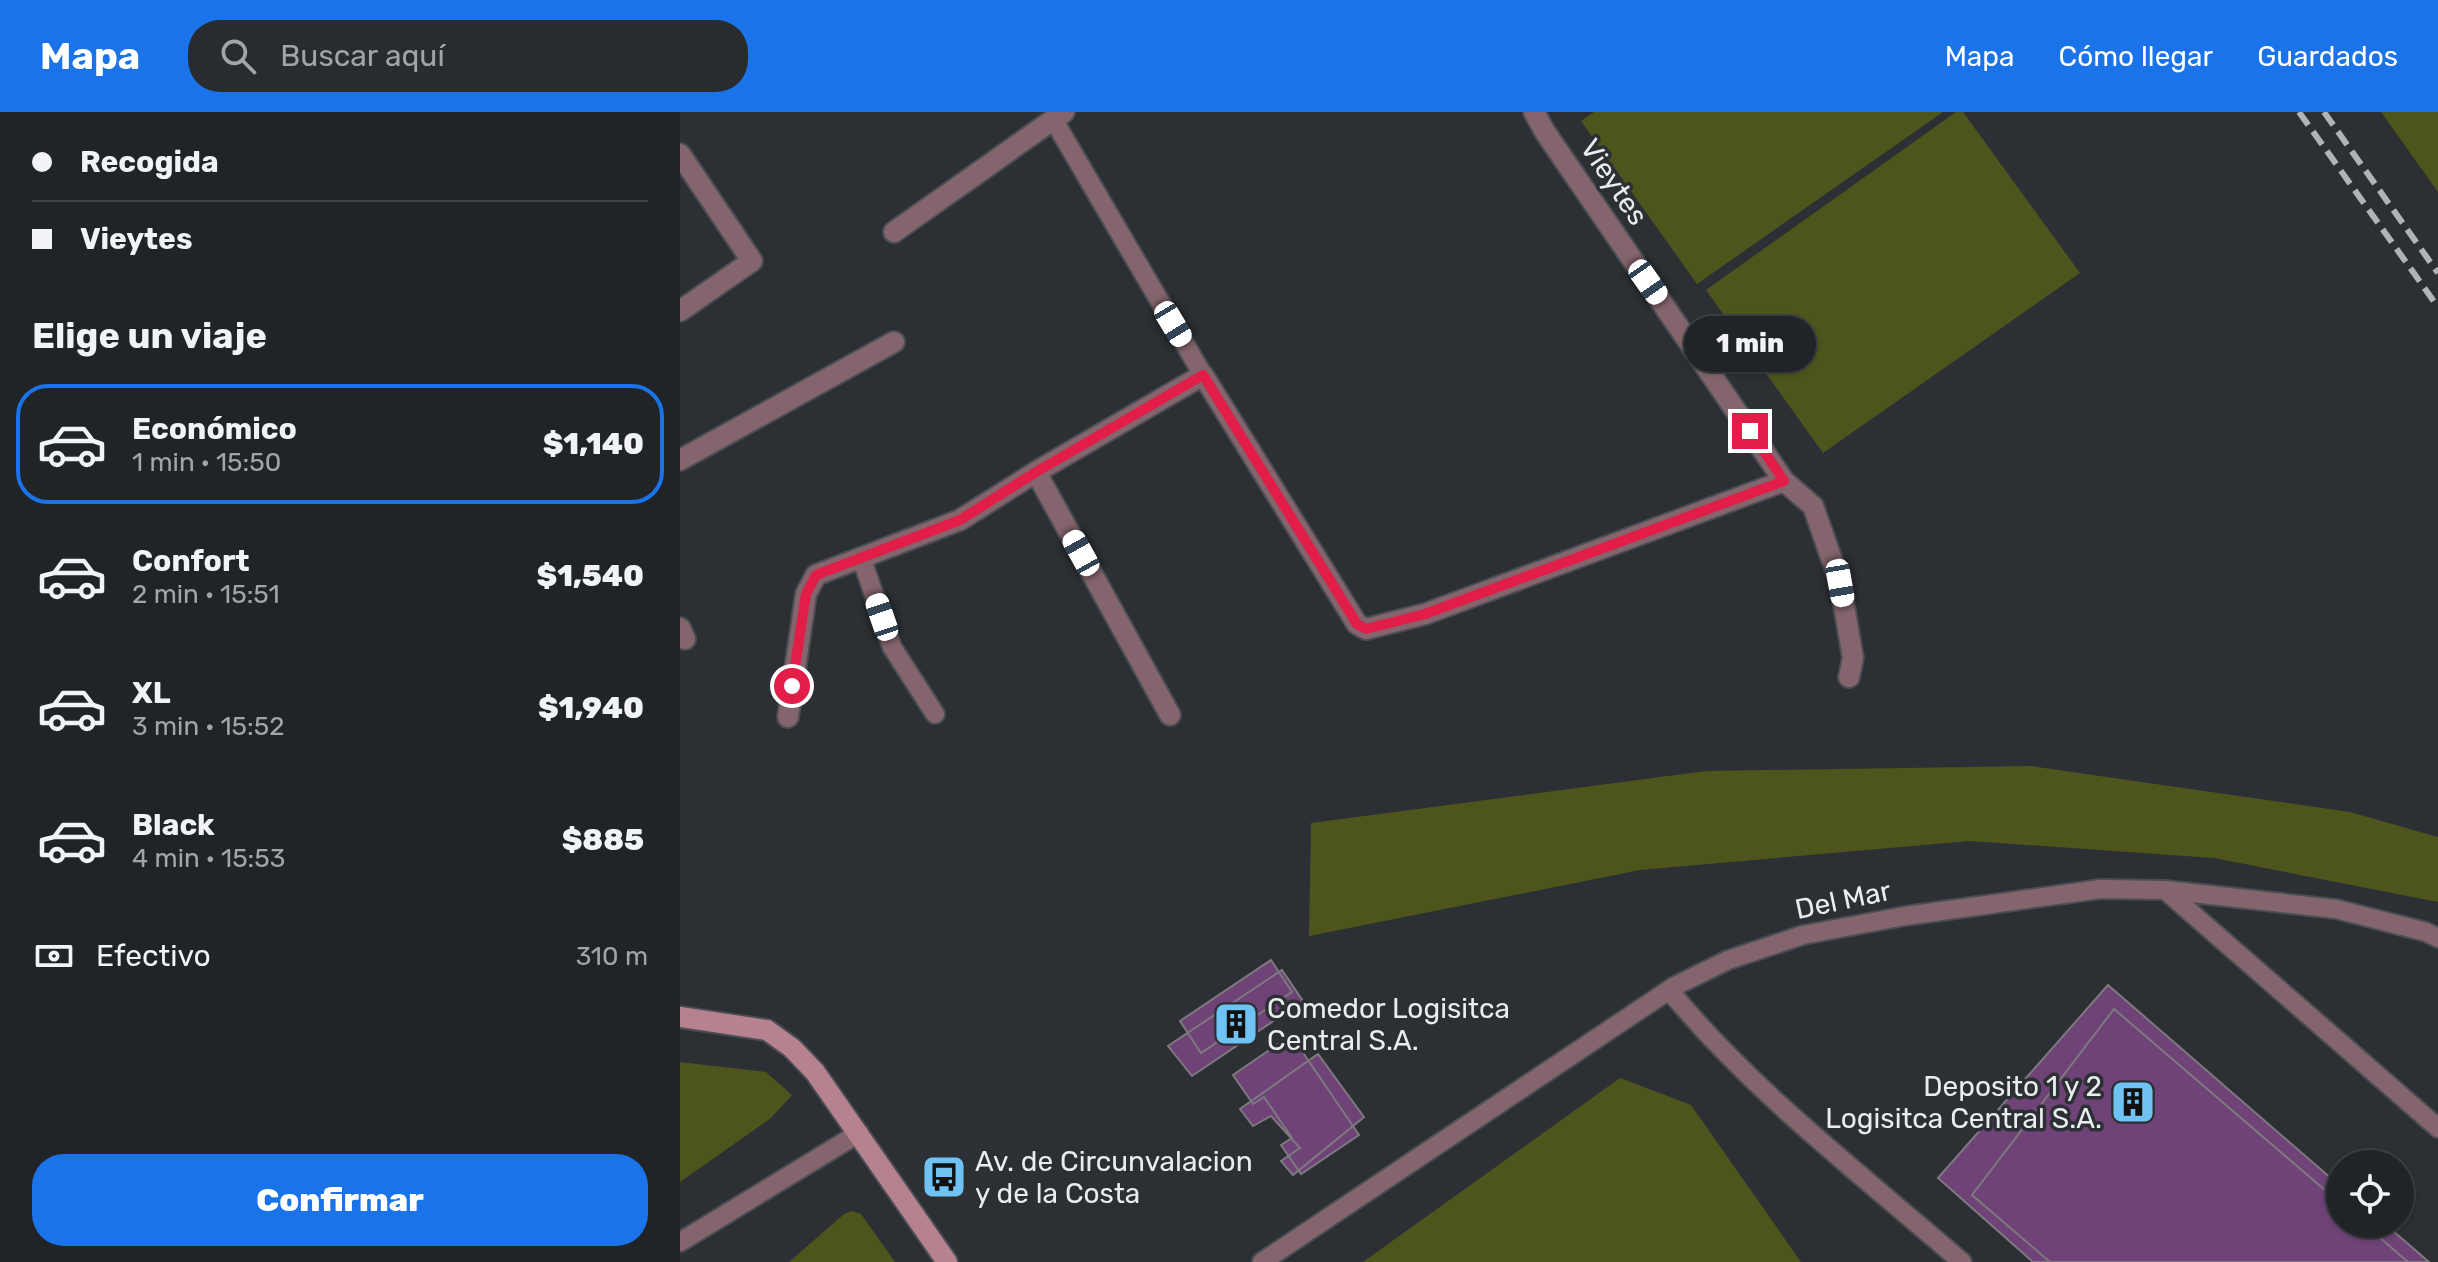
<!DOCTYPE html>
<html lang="es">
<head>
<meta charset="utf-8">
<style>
	body { margin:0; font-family:Rubik,sans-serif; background:#292c2f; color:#f1f3f6; height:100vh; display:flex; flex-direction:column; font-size:30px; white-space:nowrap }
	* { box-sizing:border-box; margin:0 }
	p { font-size:26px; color:#a2a4a7 }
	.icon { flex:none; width:44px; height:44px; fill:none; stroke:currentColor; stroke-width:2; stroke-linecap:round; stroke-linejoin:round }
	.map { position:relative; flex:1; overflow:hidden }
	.drawer { display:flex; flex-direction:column; background:#212427; width:680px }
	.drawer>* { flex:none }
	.top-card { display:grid; align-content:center; height:176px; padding:0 32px; background:#212427 }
	.buttons { position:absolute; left:1646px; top:1038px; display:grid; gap:16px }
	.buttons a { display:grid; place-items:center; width:88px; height:88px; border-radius:50%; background:#212427; box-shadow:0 2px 6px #0004,0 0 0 2px #3e4144; font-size:40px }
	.end { position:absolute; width:36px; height:36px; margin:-18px; border:10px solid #e11d48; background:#fff; box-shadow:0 0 0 4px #fff }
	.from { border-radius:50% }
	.bubble { position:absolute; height:56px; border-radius:28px; background:#212427; box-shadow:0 2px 6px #0004,0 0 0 2px #3e4144; font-size:26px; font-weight:800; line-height:56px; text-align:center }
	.car { position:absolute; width:24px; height:48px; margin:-24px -12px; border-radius:10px; box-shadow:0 0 6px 2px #0007; background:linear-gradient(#fff 24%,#345 0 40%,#fff 0 76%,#345 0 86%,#fff 0) }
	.top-card b { display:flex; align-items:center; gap:28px; height:76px; font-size:30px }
	.top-card b+b { border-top:2px solid #3e4144 }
	.top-card i { width:20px; height:20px; background:#f1f3f6 }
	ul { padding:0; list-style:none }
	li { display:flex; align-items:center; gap:24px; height:120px; margin:0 16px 12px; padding:0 16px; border:4px solid transparent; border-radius:32px }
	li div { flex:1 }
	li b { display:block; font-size:30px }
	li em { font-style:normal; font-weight:800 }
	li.on { border-color:#1a73e8 }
	li>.icon { width:72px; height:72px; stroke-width:1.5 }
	h2 { padding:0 32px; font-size:36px; line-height:96px }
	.pay { display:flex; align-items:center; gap:20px; height:88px; padding:0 32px; font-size:30px }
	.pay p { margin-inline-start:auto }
	.cta { display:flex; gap:16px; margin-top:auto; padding:16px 32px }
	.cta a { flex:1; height:92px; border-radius:32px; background:#1a73e8; color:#fff; font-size:32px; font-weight:800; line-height:92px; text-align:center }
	header { display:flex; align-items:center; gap:48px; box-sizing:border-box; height:112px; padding:0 40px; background:#1a73e8; color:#fff }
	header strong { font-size:38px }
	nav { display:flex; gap:44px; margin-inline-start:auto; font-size:28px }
	.search { width:560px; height:72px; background:#292c2f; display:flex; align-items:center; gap:20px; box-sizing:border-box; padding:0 28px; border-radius:32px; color:#a2a4a7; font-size:30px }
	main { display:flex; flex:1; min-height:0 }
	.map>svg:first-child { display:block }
	.green { fill:#4d551d }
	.building { fill:#6f4377; stroke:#7d797e; stroke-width:2 }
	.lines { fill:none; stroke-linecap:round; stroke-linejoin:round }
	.lane-casing { stroke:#4a4e52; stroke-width:22 }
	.street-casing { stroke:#4a4e52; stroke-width:24 }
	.secondary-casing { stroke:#4a4e52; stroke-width:24 }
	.lane { stroke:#85656d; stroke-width:18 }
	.street { stroke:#85656d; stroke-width:20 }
	.secondary { stroke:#b6828f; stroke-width:20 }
	.rail { stroke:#b0b4b7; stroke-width:6; stroke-dasharray:16 8; stroke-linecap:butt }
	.route { stroke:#e11d48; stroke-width:10 }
	.labels { text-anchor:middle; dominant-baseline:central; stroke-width:7; stroke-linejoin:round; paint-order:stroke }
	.street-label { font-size:28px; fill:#eaedf0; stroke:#2c3034 }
	.poi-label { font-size:28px; fill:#eaedf0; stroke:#2c3034; text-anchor:start }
</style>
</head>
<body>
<header>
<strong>Mapa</strong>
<div class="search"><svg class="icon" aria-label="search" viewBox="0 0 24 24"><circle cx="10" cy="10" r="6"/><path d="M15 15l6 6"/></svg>Buscar aquí</div>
<nav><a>Mapa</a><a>Cómo llegar</a><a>Guardados</a></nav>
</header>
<main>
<section class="drawer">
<div class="top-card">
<b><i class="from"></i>Recogida</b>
<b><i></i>Vieytes</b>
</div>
<h2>Elige un viaje</h2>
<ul>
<li class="on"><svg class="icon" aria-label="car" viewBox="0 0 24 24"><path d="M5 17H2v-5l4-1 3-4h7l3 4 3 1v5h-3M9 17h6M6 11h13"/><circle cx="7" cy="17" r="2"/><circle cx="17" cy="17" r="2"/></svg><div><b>Económico</b><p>1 min · 15:50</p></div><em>$1,140</em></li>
<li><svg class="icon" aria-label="car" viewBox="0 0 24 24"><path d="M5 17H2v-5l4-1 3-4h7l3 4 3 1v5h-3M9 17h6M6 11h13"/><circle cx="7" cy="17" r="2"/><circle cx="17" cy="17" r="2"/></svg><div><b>Confort</b><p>2 min · 15:51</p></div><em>$1,540</em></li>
<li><svg class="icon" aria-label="car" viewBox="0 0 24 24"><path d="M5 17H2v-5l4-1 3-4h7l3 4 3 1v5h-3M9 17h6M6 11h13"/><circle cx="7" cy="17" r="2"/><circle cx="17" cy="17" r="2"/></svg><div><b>XL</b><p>3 min · 15:52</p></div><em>$1,940</em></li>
<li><svg class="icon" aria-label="car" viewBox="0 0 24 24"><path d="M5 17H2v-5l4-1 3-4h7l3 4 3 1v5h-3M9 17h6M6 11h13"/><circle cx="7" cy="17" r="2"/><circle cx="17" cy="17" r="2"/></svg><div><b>Black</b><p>4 min · 15:53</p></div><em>$885</em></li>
</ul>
<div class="pay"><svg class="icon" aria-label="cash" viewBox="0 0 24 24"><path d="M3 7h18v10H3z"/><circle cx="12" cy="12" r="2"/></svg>Efectivo<p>310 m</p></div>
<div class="cta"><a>Confirmar</a></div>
</section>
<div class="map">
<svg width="1758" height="1150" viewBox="0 0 1758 1150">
	<rect width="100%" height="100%" fill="#2c3034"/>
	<!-- green -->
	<path class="green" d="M 914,0 L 1263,0 L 1017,172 L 901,9 Z
		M 1276,0 L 1283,0 L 1400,161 L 1143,341 L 1026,178 Z
		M 1701,0 L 1758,0 L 1758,80 Z
		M 1351,654 L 1670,700 L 1758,725 L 1758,790 L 1534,746 L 1290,729 L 960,758 L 629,824 L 631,711 L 1026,659 Z
		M 0,950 L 86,960 L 112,983 L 91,1006 L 0,1070 Z
		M 940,966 L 1011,993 L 1121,1150 L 683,1150 Z
		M 172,1099 L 181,1102 L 215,1150 L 109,1150 L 164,1102 Z"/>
	<!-- building -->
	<path class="building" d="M 591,848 L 612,880 L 521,941 L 500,909 Z
		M 602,858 L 623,889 L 512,964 L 488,934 Z
		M 1428,873 L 1660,1074 L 1660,1112 L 1705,1112 L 1749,1150 L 1353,1150 L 1258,1066 Z
		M 1434,897 L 1660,1091 L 1660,1112 L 1684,1112 L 1728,1150 L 1370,1150 L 1292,1083 Z
		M 611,923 L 679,1023 L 621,1062 L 601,1033 L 612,1026 L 584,985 L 573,992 L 553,963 Z
		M 638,942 L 684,1005 L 613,1063 L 601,1049 L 620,1036 L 591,1004 L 573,1014 L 560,997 Z"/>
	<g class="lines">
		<!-- lane casing -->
		<g class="lane-casing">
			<path id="lane" d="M 373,7 L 523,263
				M 181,445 L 212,535 L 255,602
				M 1485,778 L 1656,797 L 1746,820 L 1758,826
				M 989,878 C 1073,980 1182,1063 1282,1150
				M 0,1130 L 179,1021
				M 582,1150 L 995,874 L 1048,848 L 1123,823 L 1225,804 L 1421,777 L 1485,778 L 1758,1016"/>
		</g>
		<!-- street casing -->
		<g class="street-casing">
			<path id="street" d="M 854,0 L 865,20 L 1104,369 L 1133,394 L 1160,471 L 1173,546 L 1169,565
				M 0,42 L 72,149 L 0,199
				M 214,120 L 384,0
				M 0,348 L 214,230
				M 356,360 L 490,603
				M 0,516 L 5,527
				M 108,605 L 126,482 L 136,463 L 280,408 L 356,360 L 523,263 L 677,512 L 686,517 L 745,502 L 1104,369"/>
		</g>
		<!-- secondary casing -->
		<g class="secondary-casing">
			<path id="secondary" d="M 0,905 L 87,918 L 112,936 L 135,960 L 267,1150"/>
		</g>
		<!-- lane -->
		<use href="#lane" class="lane"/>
		<!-- street -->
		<use href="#street" class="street"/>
		<!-- secondary -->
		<use href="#secondary" class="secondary"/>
		<!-- rail -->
		<path class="rail" d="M 1619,0 L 1758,195
			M 1644,0 L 1758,161"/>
	</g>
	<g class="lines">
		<!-- route -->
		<path class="route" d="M 112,574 L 126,482 L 136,463 L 280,408 L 356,360 L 523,263 L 677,512 L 686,517 L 745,502 L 1104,369 L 1070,319"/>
	</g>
	<!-- icons -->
	<defs>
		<g id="building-square" transform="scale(2.3)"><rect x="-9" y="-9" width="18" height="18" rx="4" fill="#6fc2f4" stroke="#2c3034"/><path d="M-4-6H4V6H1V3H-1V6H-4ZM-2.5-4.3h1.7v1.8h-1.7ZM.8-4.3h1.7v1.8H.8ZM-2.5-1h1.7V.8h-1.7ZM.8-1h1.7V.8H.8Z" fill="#111"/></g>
		<g id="bus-square" transform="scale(2.3)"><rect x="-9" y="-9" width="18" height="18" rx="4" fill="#6fc2f4" stroke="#2c3034"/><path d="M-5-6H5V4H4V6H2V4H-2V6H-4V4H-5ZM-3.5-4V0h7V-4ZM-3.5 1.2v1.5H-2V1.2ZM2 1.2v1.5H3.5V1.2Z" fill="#111"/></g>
	</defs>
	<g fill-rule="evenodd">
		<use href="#building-square" x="556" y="912"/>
		<use href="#building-square" x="1453" y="990"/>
		<use href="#bus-square" x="264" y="1065"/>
	</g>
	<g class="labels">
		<!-- street labels -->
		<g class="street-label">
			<text transform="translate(934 70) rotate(56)">Vieytes</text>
			<text transform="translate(1163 788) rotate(-12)">Del Mar</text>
		</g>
		<!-- poi labels -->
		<g class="poi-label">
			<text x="587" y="896">Comedor Logisitca<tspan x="587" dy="32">Central S.A.</tspan></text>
			<text x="1422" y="974" text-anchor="end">Deposito 1 y 2<tspan x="1422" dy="32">Logisitca Central S.A.</tspan></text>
			<text x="295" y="1049">Av. de Circunvalacion<tspan x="295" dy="32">y de la Costa</tspan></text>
		</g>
	</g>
</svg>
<div class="buttons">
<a><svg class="icon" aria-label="locate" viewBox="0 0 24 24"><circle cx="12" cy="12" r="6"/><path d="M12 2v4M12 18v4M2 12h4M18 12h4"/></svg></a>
</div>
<i class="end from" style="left:112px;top:574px"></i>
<i class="end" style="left:1070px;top:319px"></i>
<div class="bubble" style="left:1004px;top:204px;width:132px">1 min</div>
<i class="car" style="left:968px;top:170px;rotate:145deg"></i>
<i class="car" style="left:493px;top:212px;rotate:149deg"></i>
<i class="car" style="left:401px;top:441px;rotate:331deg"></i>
<i class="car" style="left:1160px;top:471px;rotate:170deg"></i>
<i class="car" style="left:202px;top:505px;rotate:341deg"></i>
</div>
</main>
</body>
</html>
